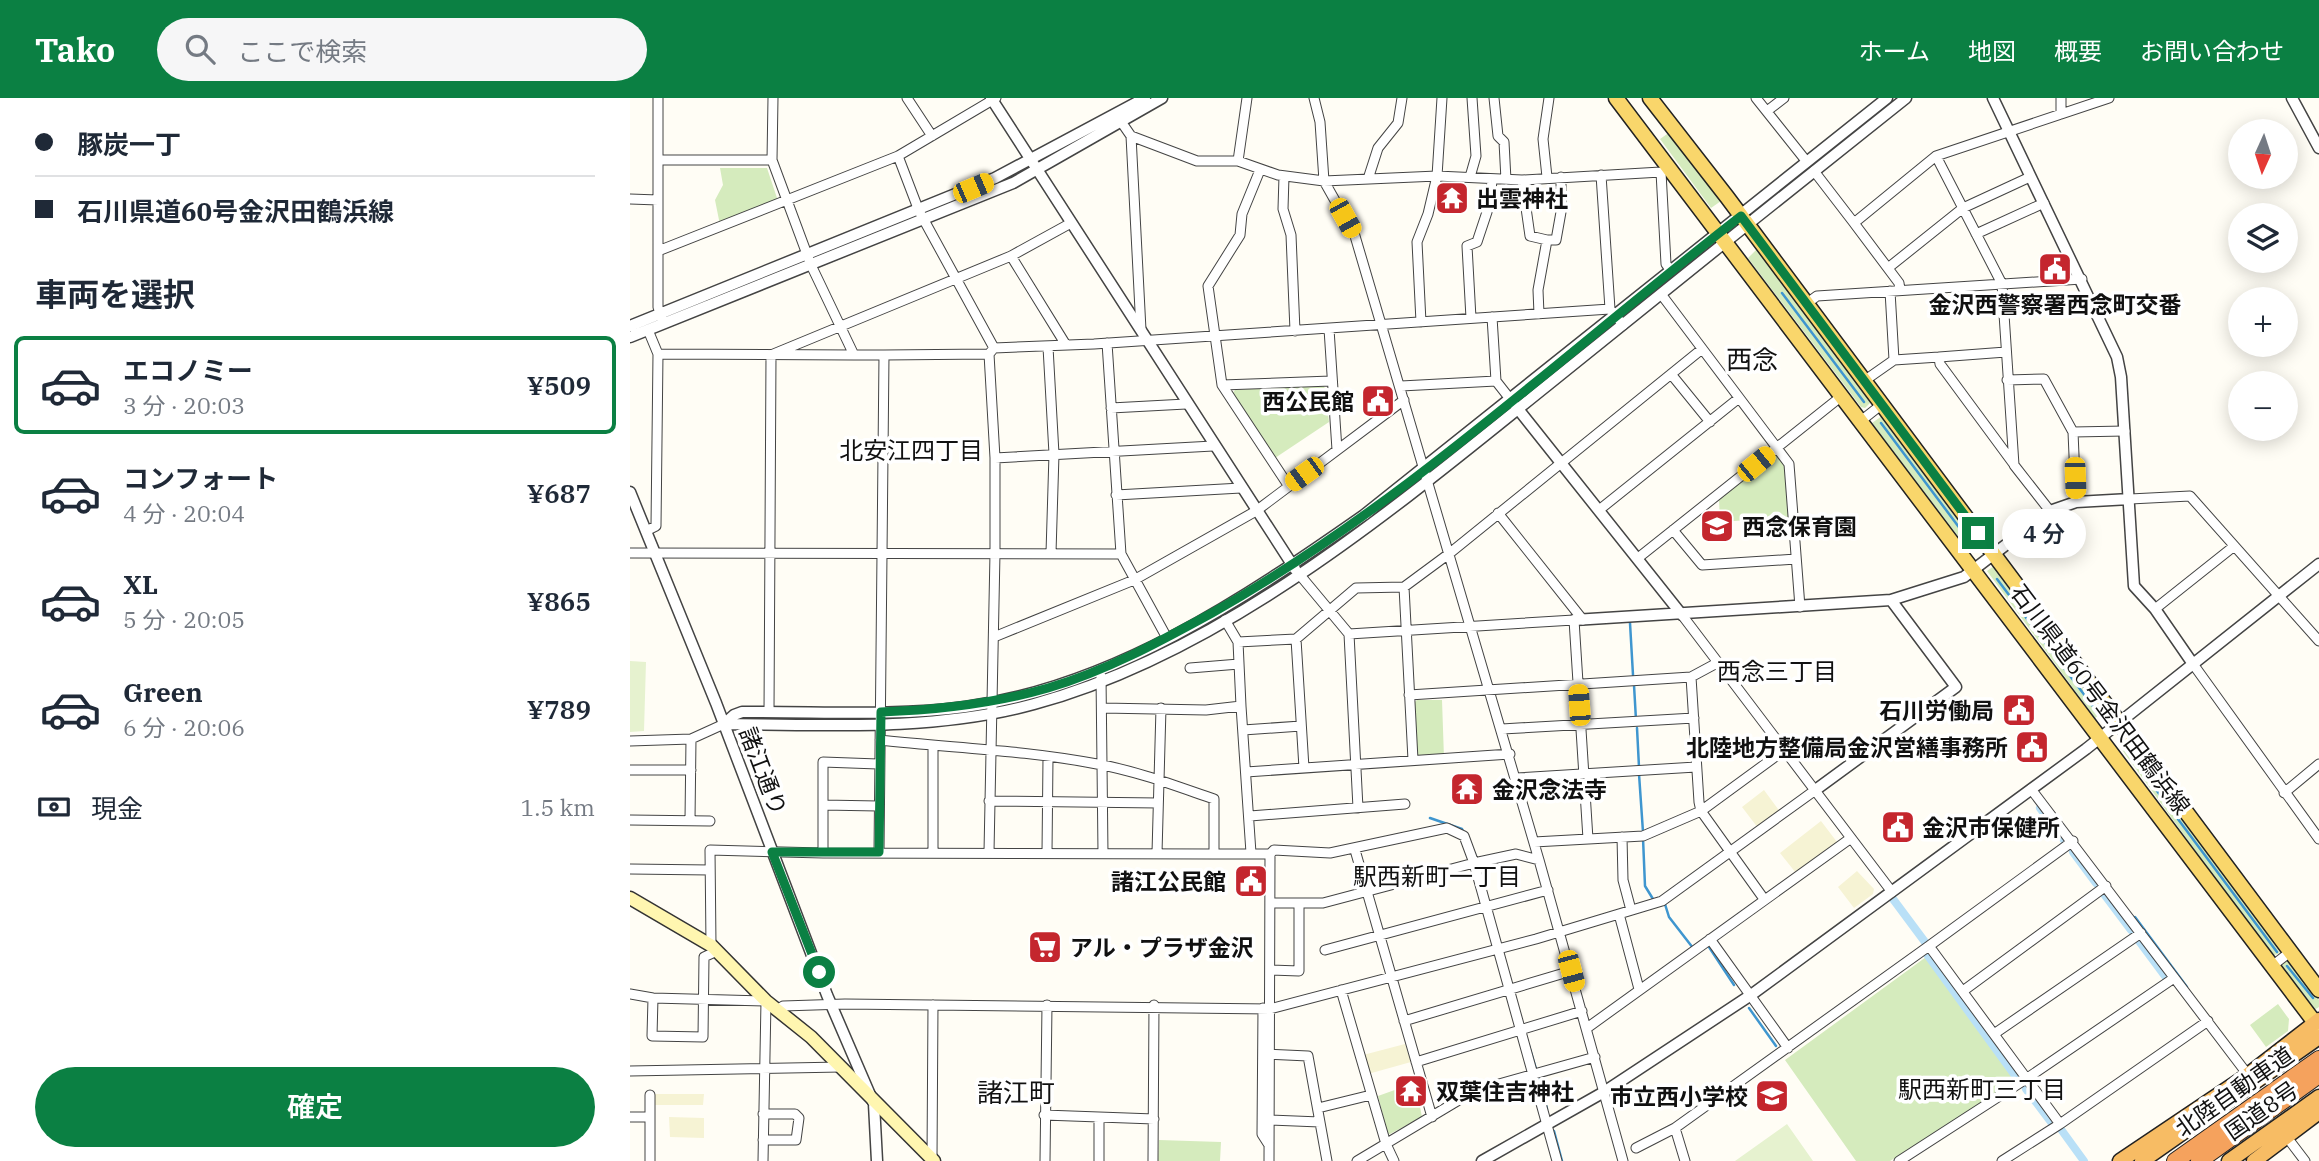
<!DOCTYPE html>
<html lang="ja">
<head>
<meta charset="utf-8">
<style>
	body { margin:0; font-family:"IBM Plex Serif","Noto Sans JP",serif; background:#f6f6f7; color:#1f2937; height:100vh; display:flex; flex-direction:column; font-size:26px; white-space:nowrap }
	* { box-sizing:border-box; margin:0 }
	p { font-size:23px; color:#747a83 }
	.icon { flex:none; width:38px; height:38px; fill:none; stroke:currentColor; stroke-width:2; stroke-linecap:round; stroke-linejoin:round }
	.map { position:relative; flex:1; overflow:hidden }
	.drawer { display:flex; flex-direction:column; background:#fff; width:630px }
	.drawer>* { flex:none }
	.banner { display:grid; align-content:center; height:154px; padding:0 35px; background:#fff }
	.needle { width:46px; rotate:183deg }
	.controls { position:absolute; left:1598px; top:21px; display:grid; gap:14px }
	.controls a { display:grid; place-items:center; width:70px; height:70px; border-radius:50%; background:#fff; box-shadow:0 4px 18px #0003; font-size:35px }
	.end { position:absolute; width:32px; height:32px; margin:-16px; border:9px solid #0b8043; background:#fff; box-shadow:0 0 0 4px #fff }
	.from { border-radius:50% }
	.bubble { position:absolute; height:49px; border-radius:24px; background:#fff; box-shadow:0 4px 18px #0003; font-size:23px; font-weight:600; line-height:49px; text-align:center }
	.car { position:absolute; width:21px; height:42px; margin:-21px -10px; border-radius:9px; box-shadow:0 0 5px 2px #0007; background:linear-gradient(#f5c518 24%,#345 0 40%,#f5c518 0 76%,#345 0 86%,#f5c518 0) }
	.banner b { display:flex; align-items:center; gap:24px; height:66px; font-size:26px }
	.banner b+b { border-top:2px solid #e0e1e3 }
	.banner i { width:18px; height:18px; background:#1f2937 }
	ul { padding:0; list-style:none }
	li { display:flex; align-items:center; gap:21px; height:98px; margin:0 14px 10px; padding:0 21px; border:4px solid transparent; border-radius:10px }
	li div { flex:1 }
	li b { display:block; font-size:26px }
	li em { font-style:normal; font-weight:600 }
	li.selected { border-color:#0b8043 }
	li>.icon { width:63px; height:63px; stroke-width:1.5 }
	h2 { padding:0 35px; font-size:32px; line-height:84px }
	.pay { display:flex; align-items:center; gap:18px; height:77px; padding:0 35px; font-size:26px }
	.pay p { margin-inline-start:auto }
	.cta { display:flex; gap:14px; margin-top:auto; padding:14px 35px }
	.cta a { flex:1; height:80px; border-radius:42px; background:#0b8043; color:#fff; font-size:28px; font-weight:600; line-height:80px; text-align:center }
	header { display:flex; align-items:center; gap:42px; box-sizing:border-box; height:98px; padding:0 35px; background:#0b8043; color:#fff }
	header strong { font-size:33px }
	nav { display:flex; gap:38px; margin-inline-start:auto; font-size:24px }
	.search { width:490px; height:63px; background:#f6f6f7; display:flex; align-items:center; gap:18px; box-sizing:border-box; padding:0 24px; border-radius:38px; color:#747a83; font-size:26px }
	main { display:flex; flex:1; min-height:0 }
	.map>svg:first-child { display:block }
	.farmland { fill:#f6f3d4 }
	.green { fill:#d5ebbd }
	.pitch { fill:#e6f2cf }
	.lines { fill:none; stroke-linecap:round; stroke-linejoin:round }
	.stream { stroke:#3f96cf; stroke-width:2.5 }
	.canal { stroke:#b9e0f7; stroke-width:8 }
	.minor-casing { stroke:#444; stroke-width:11 }
	.tertiary-casing { stroke:#444; stroke-width:13 }
	.secondary-casing { stroke:#333; stroke-width:15 }
	.primary-casing { stroke:#222; stroke-width:17 }
	.trunk-casing { stroke:#222; stroke-width:17 }
	.motorway-casing { stroke:#222; stroke-width:18 }
	.minor { stroke:#fff; stroke-width:9 }
	.tertiary { stroke:#fff; stroke-width:10 }
	.secondary { stroke:#fff6b0; stroke-width:12 }
	.primary { stroke:#f9d66b; stroke-width:14 }
	.trunk { stroke:#f7bc64; stroke-width:14 }
	.motorway { stroke:#f5a25d; stroke-width:16 }
	.route { stroke:#0b8043; stroke-width:9 }
	.labels { text-anchor:middle; dominant-baseline:central; stroke-width:7; stroke-linejoin:round; paint-order:stroke }
	.poi-label { font-size:23px; font-weight:bold; fill:#111; stroke:#fff; text-anchor:start }
	.street-label { font-size:23px; fill:#111; stroke:#fff }
	.neighbourhood-label { font-size:24px; fill:#111; stroke:#fff }
	.quarter-label { font-size:26px; fill:#111; stroke:#fff }
</style>
</head>
<body>
<header>
<strong>Tako</strong>
<div class="search"><svg class="icon" aria-label="search" viewBox="0 0 24 24"><circle cx="10" cy="10" r="6"/><path d="M15 15l6 6"/></svg>ここで検索</div>
<nav><a>ホーム</a><a>地図</a><a>概要</a><a>お問い合わせ</a></nav>
</header>
<main>
<section class="drawer">
<div class="banner">
<b><i class="from"></i>豚炭一丁</b>
<b><i></i>石川県道60号金沢田鶴浜線</b>
</div>
<h2>車両を選択</h2>
<ul>
<li class="selected"><svg class="icon" aria-label="car" viewBox="0 0 24 24"><path d="M5 17H2v-5l4-1 3-4h7l3 4 3 1v5h-3M9 17h6M6 11h13"/><circle cx="7" cy="17" r="2"/><circle cx="17" cy="17" r="2"/></svg><div><b>エコノミー</b><p>3 分 · 20:03</p></div><em>¥509</em></li>
<li><svg class="icon" aria-label="car" viewBox="0 0 24 24"><path d="M5 17H2v-5l4-1 3-4h7l3 4 3 1v5h-3M9 17h6M6 11h13"/><circle cx="7" cy="17" r="2"/><circle cx="17" cy="17" r="2"/></svg><div><b>コンフォート</b><p>4 分 · 20:04</p></div><em>¥687</em></li>
<li><svg class="icon" aria-label="car" viewBox="0 0 24 24"><path d="M5 17H2v-5l4-1 3-4h7l3 4 3 1v5h-3M9 17h6M6 11h13"/><circle cx="7" cy="17" r="2"/><circle cx="17" cy="17" r="2"/></svg><div><b>XL</b><p>5 分 · 20:05</p></div><em>¥865</em></li>
<li><svg class="icon" aria-label="car" viewBox="0 0 24 24"><path d="M5 17H2v-5l4-1 3-4h7l3 4 3 1v5h-3M9 17h6M6 11h13"/><circle cx="7" cy="17" r="2"/><circle cx="17" cy="17" r="2"/></svg><div><b>Green</b><p>6 分 · 20:06</p></div><em>¥789</em></li>
</ul>
<div class="pay"><svg class="icon" aria-label="cash" viewBox="0 0 24 24"><path d="M3 7h18v10H3z"/><circle cx="12" cy="12" r="2"/></svg>現金<p>1.5 km</p></div>
<div class="cta"><a>確定</a></div>
</section>
<div class="map">
<svg width="1689" height="1063" viewBox="0 0 1689 1063">
	<rect width="100%" height="100%" fill="#fffdf5"/>
	<!-- farmland -->
	<path class="farmland" d="M 1134,692 L 1151,715 L 1128,730 L 1112,709 Z
		M 1191,723 L 1207,744 L 1206,747 L 1166,775 L 1150,755 Z
		M 1227,773 L 1244,791 L 1243,796 L 1224,810 L 1208,789 Z
		M 775,946 L 781,964 L 738,976 L 733,957 Z
		M 23,996 L 74,996 L 73,1007 L 23,1007 Z
		M 39,1019 L 74,1020 L 74,1040 L 40,1039 Z"/>
	<!-- green -->
	<path class="green" d="M 1040,34 L 1091,103 L 1081,110 L 1030,41 Z
		M 90,70 L 137,70 L 148,103 L 90,127 L 85,102 L 93,87 Z
		M 1127,151 L 1241,304 L 1235,310 L 1231,309 L 1118,160 Z
		M 694,286 L 699,324 L 645,360 L 602,296 L 605,292 Z
		M 1252,318 L 1345,444 L 1337,450 L 1242,325 Z
		M 1144,357 L 1148,358 L 1156,368 L 1159,419 L 1090,424 L 1089,402 Z
		M 1364,468 L 1472,615 L 1465,620 L 1357,473 Z
		M 787,602 L 812,602 L 814,660 L 786,658 L 783,606 Z
		M 1497,643 L 1632,827 L 1650,855 L 1642,858 L 1490,649 Z
		M 1296,859 L 1387,984 L 1260,1063 L 1226,1063 L 1155,962 Z
		M 1657,861 L 1689,902 L 1689,909 L 1684,912 L 1650,867 Z
		M 1648,906 L 1659,921 L 1658,933 L 1636,949 L 1620,927 Z
		M 773,989 L 776,1003 L 788,999 L 792,1019 L 758,1037 L 748,998 Z
		M 529,1042 L 591,1044 L 590,1063 L 528,1063 Z"/>
	<!-- pitch -->
	<path class="pitch" d="M 0,563 L 16,564 L 14,633 L 0,634 Z
		M 1157,1026 L 1183,1063 L 1105,1063 Z"/>
	<g class="lines">
		<!-- stream -->
		<path class="stream" d="M 1152,195 L 1234,304
			M 1251,325 L 1340,444
			M 1367,481 L 1468,615
			M 1000,525 L 1003,577
			M 1004,587 L 1006,622
			M 1007,630 L 1009,669
			M 1498,654 L 1647,854
			M 1009,676 L 1013,734
			M 800,720 L 832,731 L 845,756
			M 1013,740 L 1015,788 L 1023,801
			M 1034,803 L 1039,819 L 1063,850
			M 1505,819 L 1557,889
			M 1079,849 L 1104,887
			M 1657,868 L 1683,900
			M 1119,910 L 1146,948
			M 899,948 L 906,971
			M 908,978 L 917,1011
			M 924,1033 L 932,1063"/>
		<!-- canal -->
		<path class="canal" d="M 1410,710 L 1434,742
			M 1443,754 L 1466,785
			M 1474,796 L 1501,832
			M 1263,801 L 1295,844
			M 1509,843 L 1535,878
			M 1298,858 L 1386,979
			M 1396,991 L 1421,1024
			M 1430,1030 L 1454,1063"/>
		<!-- minor casing -->
		<g class="minor-casing">
			<path id="minor" d="M 28,0 L 28,209 L 32,221
				M 143,0 L 142,62 L 181,167 L 224,257 L 254,257 L 249,754
				M 277,0 L 302,38
				M 864,0 L 868,38 L 874,44 L 876,82
				M 1126,0 L 1177,64
				M 1431,0 L 1431,16
				M 1137,13 L 1154,0
				M 492,25 L 501,38 L 567,63 L 608,63 L 648,77 L 694,83 L 807,78 L 892,82 L 1031,74
				M 501,38 L 511,232
				M 268,58 L 289,113 L 364,250
				M 1306,58 L 1372,186 L 1384,367 L 1420,413
				M 28,62 L 142,62
				M 608,63 L 617,0
				M 1037,71 L 1031,74 L 1036,166 L 1041,173
				M 630,72 L 612,116 L 610,137 L 578,188 L 592,287 L 658,387
				M 1184,73 L 1224,125 L 1306,58 L 1479,0
				M 971,77 L 980,211
				M 654,78 L 653,111 L 661,137 L 665,233
				M 840,79 L 846,58 L 842,0
				M 917,79 L 913,41 L 919,0
				M 738,81 L 748,50 L 768,25 L 772,0
				M 892,82 L 900,138 L 917,142 L 908,192 L 909,216
				M 0,101 L 28,102
				M 1224,125 L 1269,185 L 1270,192
				M 1346,136 L 1414,105
				M 917,142 L 926,142 L 931,114 L 931,79
				M 28,153 L 268,58 L 366,0
				M 381,158 L 436,247
				M 1258,170 L 1333,110 L 1400,79
				M 1260,193 L 1264,262
				M 1031,196 L 1159,366 L 1170,509
				M 1176,206 L 1187,198 L 1452,181
				M 862,219 L 866,283 L 884,306
				M 841,220 L 837,148 L 847,144 L 860,105 L 862,82
				M 791,224 L 787,144 L 798,116 L 807,78 L 812,0
				M 699,231 L 707,352
				M 477,245 L 491,456 L 537,540
				M 418,249 L 424,356 L 421,455
				M 28,256 L 224,257
				M 141,257 L 381,158 L 441,125
				M 254,257 L 359,256
				M 1309,259 L 1376,254
				M 1041,276 L 1080,324
				M 1377,282 L 1414,281 L 1443,334 L 1446,404
				M 1234,283 L 1264,262 L 1309,259 L 1310,266 L 1383,365
				M 592,287 L 701,283
				M 771,288 L 866,283
				M 481,310 L 556,306
				M 1232,322 L 1251,307
				M 1443,334 L 1495,333
				M 365,360 L 583,348
				M 486,397 L 611,390
				M 1500,401 L 1560,398 L 1689,543
				M 969,412 L 1109,300
				M 868,415 L 953,522
				M 1043,432 L 1072,467 L 1166,461
				M 16,433 L 26,428 L 28,256 L 18,232
				M 0,455 L 491,456
				M 1008,460 L 1213,297
				M 669,476 L 719,536 L 728,710
				M 774,489 L 783,662
				M 1525,511 L 1603,449
				M 1052,517 L 1262,794
				M 719,536 L 944,522 L 958,741
				M 364,539 L 504,482 L 626,413 L 774,302
				M 666,541 L 674,670
				M 608,544 L 666,541 L 726,490 L 774,489 L 820,455 L 1072,251
				M 1087,565 L 1061,579 L 1069,704 L 1071,713 L 1134,801
				M 1563,566 L 1689,741
				M 560,570 L 609,566
				M 471,578 L 473,755
				M 779,597 L 1061,579
				M 611,608 L 621,755
				M 473,610 L 576,612 L 611,608 L 608,544 L 595,522
				M 139,614 L 141,257
				M 872,631 L 1064,620
				M 613,632 L 671,628
				M 250,642 C 322,650 395,652 467,666 C 507,673 546,688 584,701 L 584,756
				M 0,643 L 61,641 L 94,626
				M 0,672 L 61,672
				M 616,674 L 880,656
				M 886,680 L 1066,669
				M 1401,691 L 1618,977
				M 1654,695 L 1689,666
				M 359,703 L 528,705
				M 193,707 L 248,708
				M 620,718 L 775,706
				M 0,722 L 80,723
				M 60,722 L 61,641
				M 992,739 L 993,782 L 1001,812
				M 904,744 L 1013,738 L 1071,713 L 1153,653
				M 725,752 L 802,1019
				M 359,754 L 365,455 L 365,360 L 359,256 L 364,250 L 464,246 L 980,211 L 993,227
				M 193,755 L 193,664 L 248,666
				M 303,755 L 303,648
				M 417,755 L 418,660
				M 527,755 L 531,610
				M 909,762 L 993,1063
				M 0,771 L 80,772
				M 640,805 L 693,805 L 844,765 L 927,1063
				M 989,816 L 1009,891
				M 1080,841 L 1158,950
				M 81,847 L 80,752 L 193,755 L 584,756 L 640,756 L 644,752 L 700,755 L 817,730 L 834,738 L 844,765 L 886,756 L 909,762 L 725,138 L 694,83 L 690,24 L 684,0
				M 695,852 L 918,792
				M 1642,868 L 1660,854
				M 641,872 L 669,873 L 669,805
				M 711,892 L 756,1046 L 764,1063
				M 1333,893 L 1476,788
				M 0,896 L 23,900 L 136,903 L 133,1063
				M 23,900 L 22,938 L 73,939 L 74,859 L 87,853
				M 633,910 L 632,1036 L 639,1047
				M 147,912 L 153,908 L 215,906 L 640,911 L 906,841 L 1032,803 L 1184,693
				M 774,923 L 941,873
				M 957,930 L 1221,740
				M 1364,936 L 1511,835
				M 633,956 L 678,958 L 697,1063
				M 786,964 L 952,913
				M 0,973 L 211,969
				M 20,997 L 20,1063
				M 688,1010 L 741,997
				M 133,1016 L 165,1016 L 169,1020 L 166,1042 L 133,1042
				M 414,1017 L 524,1021
				M 0,1019 L 19,1019
				M 640,1022 L 690,1024
				M 1430,1026 L 1299,848 L 1443,743
				M 1656,1038 L 1675,1063
				M 1006,1050 L 1045,1030
				M 302,1061 L 303,907
				M 415,1063 L 417,907
				M 469,1063 L 469,1020
				M 523,1063 L 524,907
				M 639,1063 L 640,756
				M 727,1063 L 844,993 L 965,959
				M 1055,1063 L 1045,1030 L 1299,848
				M 1269,1063 L 1396,981 L 1544,880
				M 1372,1063 L 1430,1026 L 1578,923"/>
		</g>
		<!-- tertiary casing -->
		<g class="tertiary-casing">
			<path id="tertiary" d="M 361,0 L 665,471
				M 1363,0 L 1487,259 L 1491,279 L 1504,488 L 1525,511 L 1563,566
				M 1662,0 L 1689,50
				M 0,228 L 365,80 L 515,0
				M 0,239 L 383,85 L 532,0
				M 888,311 L 1052,517
				M 0,394 L 86,605 L 197,897 L 244,1006 L 247,1063
				M 944,522 L 1261,502 L 1334,479 L 1420,413 L 1446,404 L 1500,401
				M 94,626 C 195,627 306,633 404,606 C 595,554 767,408 919,286 C 1038,190 1156,95 1276,0
				M 94,626 L 104,617 L 112,614 C 186,613 261,619 335,609 C 483,589 614,501 734,417 L 1257,0
				M 1184,693 L 1326,589 L 1261,502
				M 852,1063 L 974,994 L 1121,897 L 1456,651 L 1689,466"/>
		</g>
		<!-- secondary casing -->
		<g class="secondary-casing">
			<path id="secondary" d="M 0,800 L 82,848 L 136,903 L 181,939 L 304,1063"/>
		</g>
		<!-- primary casing -->
		<g class="primary-casing">
			<path id="primary" d="M 986,0 L 1689,930
				M 1020,0 L 1097,99 L 1689,892"/>
		</g>
		<!-- trunk casing -->
		<g class="trunk-casing">
			<path id="trunk" d="M 1490,1063 L 1618,977 L 1689,922
				M 1512,1063 L 1689,939
				M 1599,1063 L 1689,999
				M 1624,1063 L 1689,1014"/>
		</g>
		<!-- motorway casing -->
		<g class="motorway-casing">
			<path id="motorway" d="M 1545,1063 L 1689,961
				M 1569,1063 L 1689,977"/>
		</g>
		<!-- minor -->
		<use href="#minor" class="minor"/>
		<!-- tertiary -->
		<use href="#tertiary" class="tertiary"/>
		<!-- secondary -->
		<use href="#secondary" class="secondary"/>
		<!-- primary -->
		<use href="#primary" class="primary"/>
		<!-- trunk -->
		<use href="#trunk" class="trunk"/>
		<!-- motorway -->
		<use href="#motorway" class="motorway"/>
	</g>
	<g class="lines">
		<!-- route -->
		<path class="route" d="M 189,874 L 142,754 L 249,754 L 251,614 C 308,612 363,606 418,590 C 476,573 529,544 582,515 C 774,407 937,253 1111,118 L 1348,435"/>
	</g>
	<!-- icons -->
	<defs>
		<g id="temple-square" transform="scale(1.75)"><rect x="-9" y="-9" width="18" height="18" rx="4" fill="#c4262e" stroke="#fff"/><path d="M0-6L5-2H3V0L6.5 2.5H4V6H1.5V3h-3V6H-4V2.5H-6.5L-3 0V-2H-5Z" fill="#fff"/></g>
		<g id="civic-square" transform="scale(1.75)"><rect x="-9" y="-9" width="18" height="18" rx="4" fill="#c4262e" stroke="#fff"/><path d="M-.6-6.5H3V-4.5H.6V-3L4-1V1h2V6H-6V1h2V-1L-.6-3ZM-1.2 2.5V6h2.4V2.5Z" fill="#fff"/></g>
		<g id="school-square" transform="scale(1.75)"><rect x="-9" y="-9" width="18" height="18" rx="4" fill="#c4262e" stroke="#fff"/><path d="M0-5L7-2L0 1L-7-2ZM-4 1L0 2.5L4 1V4Q0 6-4 4Z" fill="#fff"/></g>
		<g id="supermarket-square" transform="scale(1.75)"><rect x="-9" y="-9" width="18" height="18" rx="4" fill="#c4262e" stroke="#fff"/><path d="M-6-5.5h2.5l.6 2H6L4.5 2H-2.5L-4.4-4H-6ZM-1.5 3.2a1.3 1.3 0 1 0 .1 0ZM3 3.2a1.3 1.3 0 1 0 .1 0Z" fill="#fff"/></g>
	</defs>
	<g fill-rule="evenodd">
		<use href="#temple-square" x="822" y="100"/>
		<use href="#civic-square" x="1425" y="171"/>
		<use href="#civic-square" x="748" y="303"/>
		<use href="#school-square" x="1087" y="428"/>
		<use href="#civic-square" x="1389" y="612"/>
		<use href="#civic-square" x="1402" y="649"/>
		<use href="#temple-square" x="837" y="691"/>
		<use href="#civic-square" x="1268" y="729"/>
		<use href="#civic-square" x="621" y="783"/>
		<use href="#supermarket-square" x="415" y="849"/>
		<use href="#temple-square" x="781" y="993"/>
		<use href="#school-square" x="1142" y="998"/>
	</g>
	<g class="labels">
		<!-- poi labels -->
		<g class="poi-label">
			<text x="846" y="100">出雲神社</text>
			<text x="1425" y="206" text-anchor="middle">金沢西警察署西念町交番</text>
			<text x="724" y="303" text-anchor="end">西公民館</text>
			<text x="1112" y="428">西念保育園</text>
			<text x="1364" y="612" text-anchor="end">石川労働局</text>
			<text x="1378" y="649" text-anchor="end">北陸地方整備局金沢営繕事務所</text>
			<text x="862" y="691">金沢念法寺</text>
			<text x="1292" y="729">金沢市保健所</text>
			<text x="596" y="783" text-anchor="end">諸江公民館</text>
			<text x="440" y="849">アル・プラザ金沢</text>
			<text x="806" y="993">双葉住吉神社</text>
			<text x="1118" y="998" text-anchor="end">市立西小学校</text>
		</g>
		<!-- street labels -->
		<g class="street-label">
			<text transform="translate(1471 601) rotate(53)">石川県道60号金沢田鶴浜線</text>
			<text transform="translate(134 673) rotate(69)">諸江通り</text>
			<text transform="translate(1604 993) rotate(-35)">北陸自動車道</text>
			<text transform="translate(1631 1012) rotate(-35)">国道8号</text>
		</g>
		<!-- neighbourhood labels -->
		<g class="neighbourhood-label">
			<text x="281" y="352">北安江四丁目</text>
			<text x="1147" y="573">西念三丁目</text>
			<text x="807" y="778">駅西新町一丁目</text>
			<text x="1352" y="991">駅西新町三丁目</text>
		</g>
		<!-- quarter labels -->
		<g class="quarter-label">
			<text x="1122" y="261">西念</text>
			<text x="386" y="994">諸江町</text>
		</g>
	</g>
</svg>
<div class="controls">
<a><svg class="needle" viewBox="-14 -14 28 28"><path d="M0-13l5 13h-10z" fill="#e53935"/><path d="M0 13l5-13h-10z" fill="#747a83"/></svg></a>
<a><svg class="icon" aria-label="layers" viewBox="0 0 24 24"><path d="M12 4l9 5-9 5-9-5zM3 14l9 5 9-5"/></svg></a>
<a>+</a>
<a>−</a>
</div>
<i class="end from" style="left:189px;top:874px"></i>
<i class="end" style="left:1348px;top:435px"></i>
<div class="bubble" style="left:1372px;top:411px;width:84px">4 分</div>
<i class="car" style="left:343px;top:90px;rotate:67deg"></i>
<i class="car" style="left:715px;top:120px;rotate:151deg"></i>
<i class="car" style="left:1126px;top:366px;rotate:51deg"></i>
<i class="car" style="left:674px;top:376px;rotate:234deg"></i>
<i class="car" style="left:1445px;top:380px;rotate:178deg"></i>
<i class="car" style="left:949px;top:607px;rotate:356deg"></i>
<i class="car" style="left:941px;top:873px;rotate:165deg"></i>
</div>
</main>
</body>
</html>
